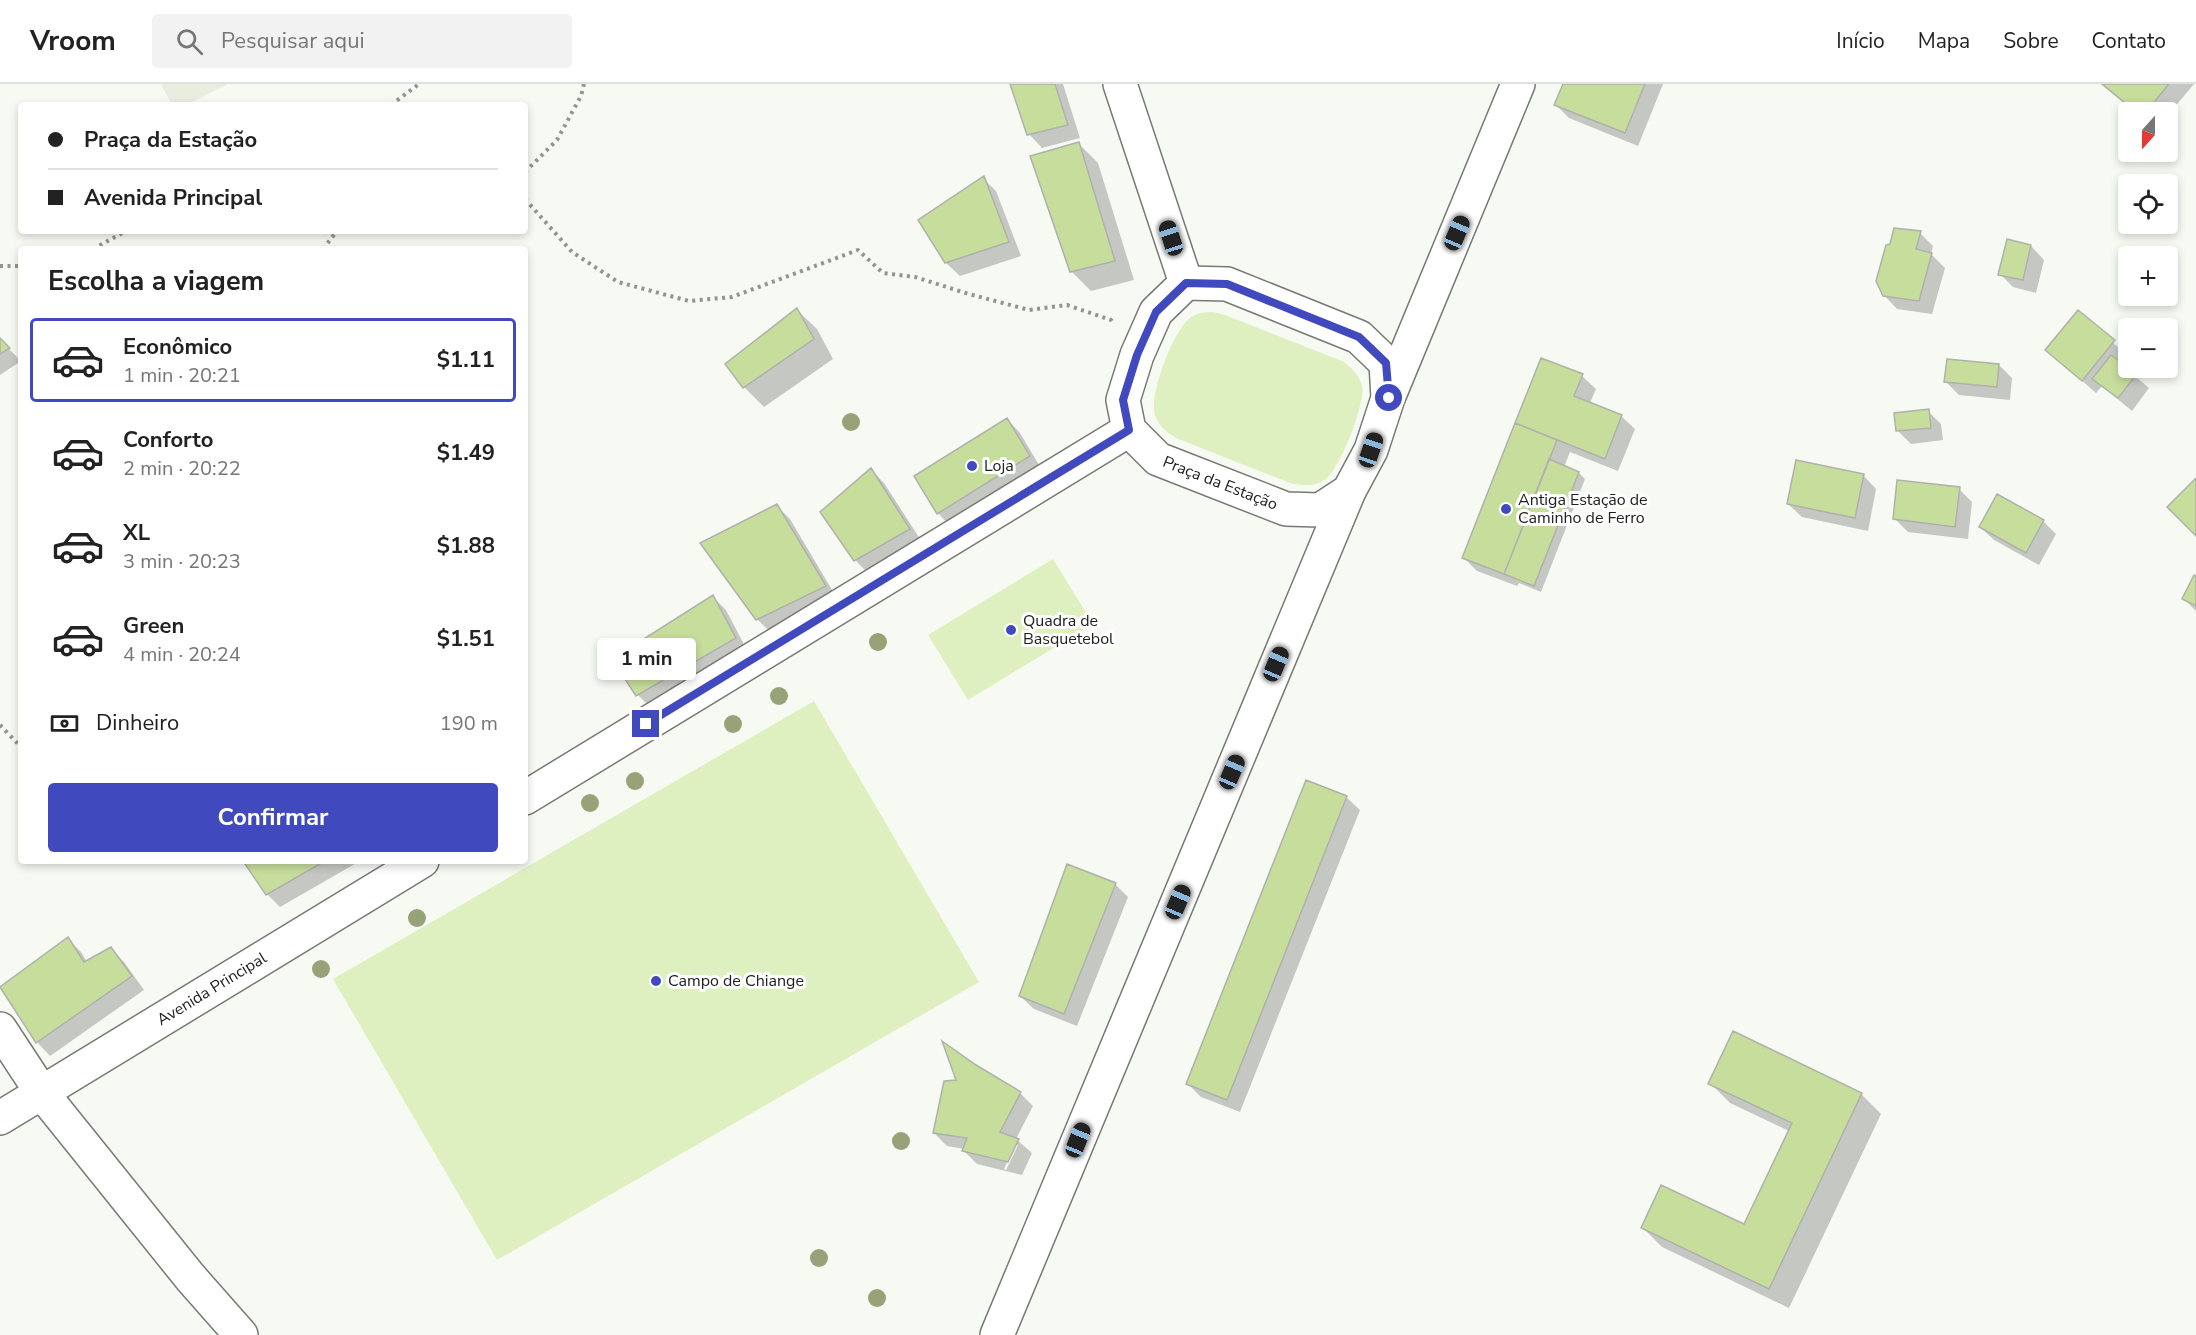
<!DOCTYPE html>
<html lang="pt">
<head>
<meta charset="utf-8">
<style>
	body { margin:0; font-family:"Nunito Sans",sans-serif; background:#f2f2f2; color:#222; height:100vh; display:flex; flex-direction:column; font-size:22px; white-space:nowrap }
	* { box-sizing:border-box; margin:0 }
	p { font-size:20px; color:#767676 }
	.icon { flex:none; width:33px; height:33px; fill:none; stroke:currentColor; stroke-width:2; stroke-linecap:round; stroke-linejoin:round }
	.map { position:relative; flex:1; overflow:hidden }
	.details { position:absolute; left:18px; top:162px; width:510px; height:618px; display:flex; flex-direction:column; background:#fff; border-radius:6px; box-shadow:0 3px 9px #0003 }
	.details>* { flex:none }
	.top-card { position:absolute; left:18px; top:18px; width:510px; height:132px; border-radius:6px; box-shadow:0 3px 9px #0003; display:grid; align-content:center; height:132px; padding:0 30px; background:#fff }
	.needle { width:39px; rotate:201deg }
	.controls { position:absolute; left:2118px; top:18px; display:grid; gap:12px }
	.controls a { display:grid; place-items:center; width:60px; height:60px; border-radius:6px; background:#fff; box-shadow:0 3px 9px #0003; font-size:30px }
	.end { position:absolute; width:27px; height:27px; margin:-14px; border:8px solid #404abe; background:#fff; box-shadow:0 0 0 3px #fff }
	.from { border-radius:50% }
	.bubble { position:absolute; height:42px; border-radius:6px; background:#fff; box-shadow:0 3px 9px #0003; font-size:20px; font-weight:700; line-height:42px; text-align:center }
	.car { position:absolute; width:18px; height:36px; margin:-18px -9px; border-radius:8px; box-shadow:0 0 4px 2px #0007; background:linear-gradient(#222 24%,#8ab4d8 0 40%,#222 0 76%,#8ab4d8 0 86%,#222 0) }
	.top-card b { display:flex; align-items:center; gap:21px; height:57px; font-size:22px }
	.top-card b+b { border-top:2px solid #e0e0e0 }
	.top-card i { width:15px; height:15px; background:#222 }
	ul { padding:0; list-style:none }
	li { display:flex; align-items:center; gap:18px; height:84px; margin:0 12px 9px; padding:0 18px; border:3px solid transparent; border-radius:6px }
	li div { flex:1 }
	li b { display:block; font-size:22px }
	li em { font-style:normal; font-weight:700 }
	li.current { border-color:#404abe }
	li>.icon { width:54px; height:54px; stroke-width:1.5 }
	h2 { padding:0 30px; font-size:27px; line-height:72px }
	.pay { display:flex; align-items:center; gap:15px; height:66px; padding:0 30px; font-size:22px }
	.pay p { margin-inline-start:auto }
	.button { display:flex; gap:12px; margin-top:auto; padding:12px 30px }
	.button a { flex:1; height:69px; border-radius:6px; background:#404abe; color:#fff; font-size:24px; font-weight:700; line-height:69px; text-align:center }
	header { display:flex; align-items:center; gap:36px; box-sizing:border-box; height:84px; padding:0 30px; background:#fff; border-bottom:2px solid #e0e0e0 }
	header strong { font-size:28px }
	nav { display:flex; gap:33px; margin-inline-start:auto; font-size:21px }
	.search { width:420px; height:54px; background:#f2f2f2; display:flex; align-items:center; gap:15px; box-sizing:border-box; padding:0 21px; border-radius:6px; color:#767676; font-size:22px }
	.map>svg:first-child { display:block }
	.built { fill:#e8ede0 }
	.green { fill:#dff0c0 }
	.shadow { fill:#0003; fill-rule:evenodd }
	.building { fill:#c7dd9c; stroke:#afb1ac; stroke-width:1.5 }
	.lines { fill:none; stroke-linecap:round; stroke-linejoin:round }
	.minor-casing { stroke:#777974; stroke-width:36 }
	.path { stroke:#929490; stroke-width:4; stroke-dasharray:3 4.5; stroke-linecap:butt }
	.minor { stroke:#fff; stroke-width:33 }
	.tree { fill:#97a279 }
	.route { stroke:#404abe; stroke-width:8 }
	.poi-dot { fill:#404abe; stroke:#fff; stroke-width:2 }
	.labels { text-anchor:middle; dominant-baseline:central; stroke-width:6; stroke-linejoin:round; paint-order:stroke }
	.poi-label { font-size:16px; fill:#20211f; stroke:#fff; text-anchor:start }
	.street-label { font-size:16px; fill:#20211f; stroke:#fff }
</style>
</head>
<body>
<header>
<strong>Vroom</strong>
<div class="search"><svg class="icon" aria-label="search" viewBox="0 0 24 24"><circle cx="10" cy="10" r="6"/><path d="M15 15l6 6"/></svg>Pesquisar aqui</div>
<nav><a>Início</a><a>Mapa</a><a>Sobre</a><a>Contato</a></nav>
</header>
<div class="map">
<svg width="2196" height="1251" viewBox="0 0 2196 1251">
	<rect width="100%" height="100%" fill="#f7f9f3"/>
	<!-- built -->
	<path class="built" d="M 161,0 L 228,0 L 186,21 L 172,21 Z"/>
	<!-- green -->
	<path class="green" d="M 1213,228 L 1225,231 L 1342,277 C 1352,284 1359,290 1362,302 C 1366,319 1340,384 1326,395 C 1315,403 1302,402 1290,399 L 1176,354 C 1165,347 1156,340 1154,326 C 1151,307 1174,244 1191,233 C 1197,229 1205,228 1213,228 Z
		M 1053,475 L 1093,540 L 968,616 L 928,551 Z
		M 814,617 L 979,898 L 497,1176 L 333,895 Z"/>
	<!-- shadow -->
	<path class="shadow" d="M 1011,0 L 1063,0 L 1080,54 L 1042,64 L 1029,50 Z
		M 1564,0 L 1663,0 L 1638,62 L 1569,34 L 1556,21 Z
		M 2101,0 L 2194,0 L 2168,31 L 2168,28 L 2135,28 Z
		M 1078,59 L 1098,79 L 1134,196 L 1091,207 L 1071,187 Z
		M 983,94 L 996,107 L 1021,172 L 960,192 L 946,179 Z
		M 1920,149 L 1933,162 L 1931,170 L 1945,184 L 1932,230 L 1897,225 L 1884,211 Z
		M 2031,162 L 2044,176 L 2036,209 L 2013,203 L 2000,190 Z
		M 797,226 L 817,245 L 833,275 L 764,323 L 744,303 Z
		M 2078,228 L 2127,271 L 2120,279 L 2149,304 L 2132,327 L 2102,302 L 2096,309 L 2047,266 Z
		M 0,256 L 21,277 L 0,291 Z
		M 1542,275 L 1582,292 L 1596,305 L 1590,319 L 1621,332 L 1635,345 L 1618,387 L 1570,368 L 1564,383 L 1579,389 L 1585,395 L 1541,508 L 1519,499 L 1517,502 L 1477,487 L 1464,474 Z
		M 1999,281 L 2012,294 L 2010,316 L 1959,311 L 1946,298 Z
		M 1928,327 L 1941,340 L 1943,356 L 1911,360 L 1898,347 Z
		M 1007,335 L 1020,349 L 1042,386 L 951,443 L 938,429 L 916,393 Z
		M 871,386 L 884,399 L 922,458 L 868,489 L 855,476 Z
		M 1863,391 L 1876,405 L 1868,447 L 1802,433 L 1788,420 Z
		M 1959,405 L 1972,418 L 1968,455 L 1908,448 L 1895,435 Z
		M 777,422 L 790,435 L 838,516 L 770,548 L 757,535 Z
		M 2043,437 L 2056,450 L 2039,481 L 1994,456 L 1980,443 Z
		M 2196,493 L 2196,527 L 2184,515 Z
		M 713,513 L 726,526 L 748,568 L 651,624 L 638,611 L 614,575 Z
		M 1346,713 L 1360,726 L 1240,1028 L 1201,1013 L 1188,1000 Z
		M 245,777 L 360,777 L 280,823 L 267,810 Z
		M 1115,800 L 1128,813 L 1077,942 L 1034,925 L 1020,912 Z
		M 68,855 L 81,868 L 87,878 L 111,865 L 124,878 L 144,906 L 50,972 L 37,958 L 2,904 Z
		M 975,983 L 1020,1009 L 1033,1022 L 1016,1055 L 1032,1069 L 1022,1091 L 977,1080 L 964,1067 L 964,1065 L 947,1062 L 934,1049 L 958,998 ZM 1015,1061 L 1018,1061 L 1006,1086 L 1004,1085 Z
		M 1710,999 L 1861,1010 L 1881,1030 L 1789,1224 L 1662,1163 L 1642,1143 L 1745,1142 L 1789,1047 L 1730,1019 Z"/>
	<!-- building -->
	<path class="building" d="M 1010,0 L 1055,0 L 1068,41 L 1027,51 Z
		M 1563,0 L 1645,0 L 1625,49 L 1554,21 Z
		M 2102,0 L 2169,0 L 2146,28 L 2136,28 Z
		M 1079,58 L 1115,177 L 1070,188 L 1030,72 Z
		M 984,92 L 1009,158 L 945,179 L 918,136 Z
		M 1894,144 L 1921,147 L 1916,165 L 1932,169 L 1919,217 L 1883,212 L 1876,197 L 1886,161 L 1890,160 Z
		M 2007,155 L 2031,161 L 2023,196 L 1998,191 Z
		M 797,224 L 814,255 L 743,304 L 725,280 Z
		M 2078,226 L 2115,256 L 2082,297 L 2045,266 Z
		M 0,254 L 10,264 L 0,270 Z
		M 2111,271 L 2137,290 L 2118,314 L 2092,295 Z
		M 1541,274 L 1583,290 L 1574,312 L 1622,331 L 1605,375 L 1515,339 Z
		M 1947,275 L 1999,280 L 1997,303 L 1944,298 Z
		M 1929,325 L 1931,344 L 1896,347 L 1894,329 Z
		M 1007,334 L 1030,372 L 937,430 L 914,392 Z
		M 1515,339 L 1557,356 L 1504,490 L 1462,474 Z
		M 1549,375 L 1579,388 L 1534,502 L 1504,490 Z
		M 1796,376 L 1864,390 L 1855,434 L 1787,420 Z
		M 871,384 L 910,445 L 854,477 L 820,428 Z
		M 2196,394 L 2196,452 L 2167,423 Z
		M 1897,396 L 1960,403 L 1955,443 L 1893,435 Z
		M 1997,410 L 2044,436 L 2026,469 L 1979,443 Z
		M 777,420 L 826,502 L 756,536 L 700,459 Z
		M 2194,491 L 2196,492 L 2196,522 L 2182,515 Z
		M 713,511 L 736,554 L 636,612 L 612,575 Z
		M 1306,696 L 1347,712 L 1227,1016 L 1186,1000 Z
		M 243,777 L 325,777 L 266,811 Z
		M 1067,780 L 1116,799 L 1064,930 L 1019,912 Z
		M 68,853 L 84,878 L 111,863 L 132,892 L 36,959 L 0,903 Z
		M 1733,947 L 1862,1009 L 1769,1205 L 1641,1144 L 1661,1101 L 1744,1140 L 1792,1039 L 1708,1000 Z
		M 942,957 L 976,981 L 1021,1008 L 1000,1048 L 1019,1055 L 1008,1078 L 962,1067 L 967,1054 L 933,1049 L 944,997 L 956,996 Z"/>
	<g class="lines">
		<!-- minor casing -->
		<g class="minor-casing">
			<g id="minor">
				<path d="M 1120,0 L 1186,199"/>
				<path id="s1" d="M 1388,314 L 1386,279 L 1359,253 L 1227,200 L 1186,199 L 1156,228 L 1137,271 L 1123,316 L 1129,346 L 1158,375 L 1286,425 L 1320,426 L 1349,407 L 1371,366 L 1388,314 L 1518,0"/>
				<path d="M 525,714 L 1129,346"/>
				<path d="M 0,945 L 42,1009 L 190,1193 L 241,1251"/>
				<path id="s2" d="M 0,1034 L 422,777"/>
				<path d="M 997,1251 L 1349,407"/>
			</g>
		</g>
		<!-- path -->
		<path class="path" d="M 391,21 L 419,0
			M 525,88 L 557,56 L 581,12 L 584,0
			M 525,115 L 572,168 L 618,198 L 689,217 L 732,213 L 858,166 L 883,189 L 915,193 L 969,210 L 1029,226 L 1067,221 L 1111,236 L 1113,239
			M 93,165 L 126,147
			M 323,165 L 337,147
			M 0,182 L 21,182
			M 0,641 L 21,663"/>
		<!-- minor -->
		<use href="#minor" class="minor"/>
	</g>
	<!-- trees -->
	<g class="tree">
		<circle cx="851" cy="338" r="9"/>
		<circle cx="878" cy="558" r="9"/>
		<circle cx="779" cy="612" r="9"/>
		<circle cx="733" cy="640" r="9"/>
		<circle cx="635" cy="697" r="9"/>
		<circle cx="590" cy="719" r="9"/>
		<circle cx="417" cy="834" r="9"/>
		<circle cx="321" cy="885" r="9"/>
		<circle cx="901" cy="1057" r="9"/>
		<circle cx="819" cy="1174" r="9"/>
		<circle cx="877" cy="1214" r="9"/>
	</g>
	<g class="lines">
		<!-- route -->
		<path class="route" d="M 646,640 L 1129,346 L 1123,316 L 1137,271 L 1156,228 L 1186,199 L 1227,200 L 1359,253 L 1386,279 L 1389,314"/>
	</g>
	<!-- markers -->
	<g class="poi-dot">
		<circle cx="972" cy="382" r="6"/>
		<circle cx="1506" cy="425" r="6"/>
		<circle cx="1011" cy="546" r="6"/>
		<circle cx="656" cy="897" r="6"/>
	</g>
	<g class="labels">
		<!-- poi labels -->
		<g class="poi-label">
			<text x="984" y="382">Loja</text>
			<text x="1518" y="416">Antiga Estação de<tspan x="1518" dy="18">Caminho de Ferro</tspan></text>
			<text x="1023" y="537">Quadra de<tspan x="1023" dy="18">Basquetebol</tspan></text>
			<text x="668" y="897">Campo de Chiange</text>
		</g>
		<!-- street labels -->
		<g class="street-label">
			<text stroke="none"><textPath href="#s1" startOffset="530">Praça da Estação</textPath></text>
			<text stroke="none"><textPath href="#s2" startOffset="248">Avenida Principal</textPath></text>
		</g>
	</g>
</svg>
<div class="controls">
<a><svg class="needle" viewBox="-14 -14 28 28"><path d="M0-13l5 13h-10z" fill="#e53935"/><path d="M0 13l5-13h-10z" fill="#767676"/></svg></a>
<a><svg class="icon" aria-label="locate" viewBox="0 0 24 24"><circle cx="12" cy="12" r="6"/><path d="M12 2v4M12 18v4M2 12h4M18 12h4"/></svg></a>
<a>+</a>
<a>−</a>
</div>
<i class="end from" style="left:1389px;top:314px"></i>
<i class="end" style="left:646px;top:640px"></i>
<div class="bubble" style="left:597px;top:554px;width:99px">1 min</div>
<i class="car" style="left:1457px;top:149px;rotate:23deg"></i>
<i class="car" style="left:1171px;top:154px;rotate:342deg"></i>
<i class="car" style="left:1371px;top:366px;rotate:19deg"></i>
<i class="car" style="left:1276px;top:580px;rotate:23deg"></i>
<i class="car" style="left:1232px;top:688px;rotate:23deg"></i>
<i class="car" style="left:1178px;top:818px;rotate:23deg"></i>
<i class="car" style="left:1078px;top:1056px;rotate:22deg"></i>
<div class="top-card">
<b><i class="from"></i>Praça da Estação</b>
<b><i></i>Avenida Principal</b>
</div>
<section class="details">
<h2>Escolha a viagem</h2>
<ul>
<li class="current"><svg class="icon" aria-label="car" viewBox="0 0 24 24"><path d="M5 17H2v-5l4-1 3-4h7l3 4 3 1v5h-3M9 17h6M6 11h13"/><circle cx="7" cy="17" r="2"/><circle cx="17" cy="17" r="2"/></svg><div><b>Econômico</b><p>1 min · 20:21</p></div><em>$1.11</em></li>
<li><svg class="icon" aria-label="car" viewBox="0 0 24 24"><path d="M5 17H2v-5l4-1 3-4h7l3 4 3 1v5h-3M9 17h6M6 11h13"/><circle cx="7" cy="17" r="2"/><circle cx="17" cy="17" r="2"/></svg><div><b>Conforto</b><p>2 min · 20:22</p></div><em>$1.49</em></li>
<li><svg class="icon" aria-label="car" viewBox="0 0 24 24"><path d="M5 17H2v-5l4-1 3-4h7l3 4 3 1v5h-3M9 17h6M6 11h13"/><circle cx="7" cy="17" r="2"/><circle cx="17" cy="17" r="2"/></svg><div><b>XL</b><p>3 min · 20:23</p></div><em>$1.88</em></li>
<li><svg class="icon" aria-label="car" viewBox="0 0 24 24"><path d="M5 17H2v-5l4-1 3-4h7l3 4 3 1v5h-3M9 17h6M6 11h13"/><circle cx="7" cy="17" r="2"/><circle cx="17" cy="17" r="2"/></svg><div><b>Green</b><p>4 min · 20:24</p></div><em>$1.51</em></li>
</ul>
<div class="pay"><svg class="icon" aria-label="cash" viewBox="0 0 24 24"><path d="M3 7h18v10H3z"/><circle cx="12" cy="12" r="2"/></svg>Dinheiro<p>190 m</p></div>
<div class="button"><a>Confirmar</a></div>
</section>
</div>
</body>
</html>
